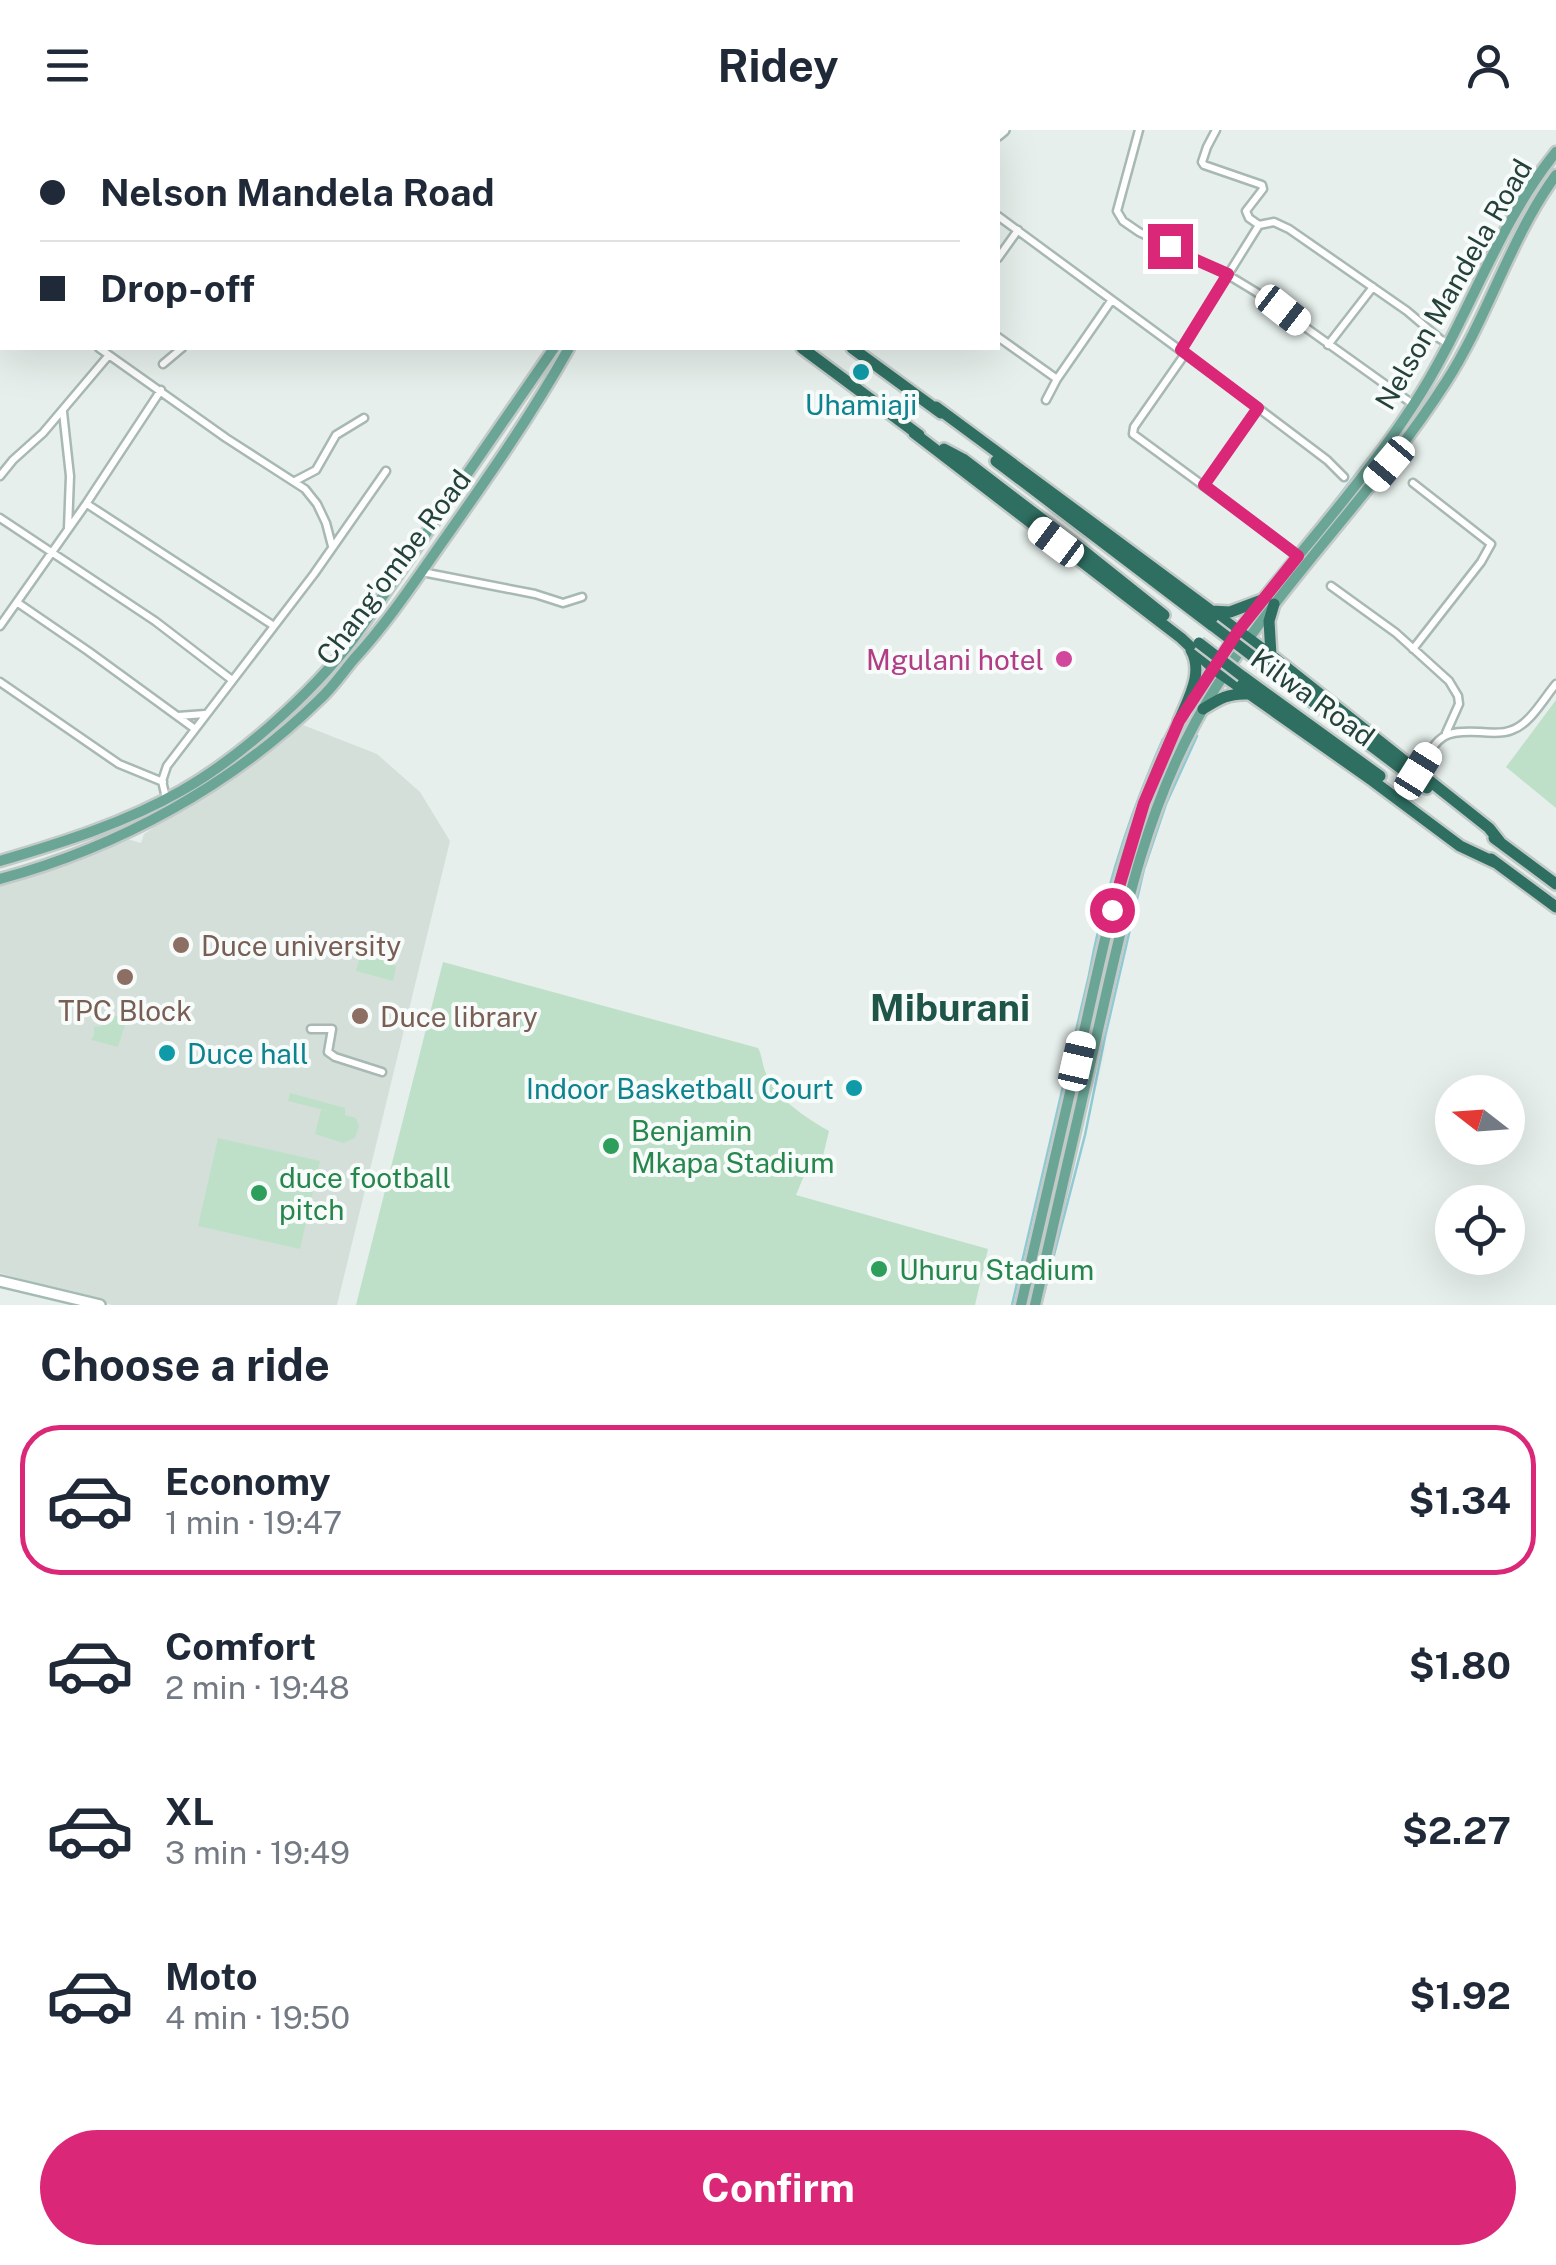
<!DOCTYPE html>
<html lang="en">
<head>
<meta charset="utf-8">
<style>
	body { margin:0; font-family:"Public Sans",sans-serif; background:#f6f6f7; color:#1f2937; height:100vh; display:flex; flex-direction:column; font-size:38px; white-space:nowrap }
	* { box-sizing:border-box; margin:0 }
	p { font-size:32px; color:#747a83 }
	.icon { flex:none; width:55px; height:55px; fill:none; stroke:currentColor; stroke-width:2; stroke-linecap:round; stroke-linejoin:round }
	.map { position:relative; height:1175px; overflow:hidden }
	.side { display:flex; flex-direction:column; background:#fff; flex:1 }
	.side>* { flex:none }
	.top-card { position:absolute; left:0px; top:0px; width:1000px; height:220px; box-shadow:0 10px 40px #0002; display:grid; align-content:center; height:220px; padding:0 40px; background:#fff }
	.needle { width:65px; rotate:287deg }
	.tools { position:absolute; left:1435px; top:945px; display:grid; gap:20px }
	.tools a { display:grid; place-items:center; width:90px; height:90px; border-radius:50%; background:#fff; box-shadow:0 10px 40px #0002; font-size:50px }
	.end { position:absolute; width:45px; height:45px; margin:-22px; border:12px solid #db2777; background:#fff; box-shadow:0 0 0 5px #fff }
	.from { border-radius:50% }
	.car { position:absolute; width:30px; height:60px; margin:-30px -15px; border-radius:12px; box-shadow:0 0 8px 2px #0007; background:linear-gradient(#fff 24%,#345 0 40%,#fff 0 76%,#345 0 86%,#fff 0) }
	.top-card b { display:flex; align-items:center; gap:35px; height:95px; font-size:38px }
	.top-card b+b { border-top:2px solid #e0e1e3 }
	.top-card i { width:25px; height:25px; background:#1f2937 }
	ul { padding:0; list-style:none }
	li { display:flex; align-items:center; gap:30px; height:150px; margin:0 20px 15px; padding:0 20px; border:5px solid transparent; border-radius:40px }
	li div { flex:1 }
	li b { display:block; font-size:38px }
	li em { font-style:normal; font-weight:700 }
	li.current { border-color:#db2777 }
	li>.icon { width:90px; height:90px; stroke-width:1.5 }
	h2 { padding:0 40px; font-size:45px; line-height:120px }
	.button { display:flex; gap:20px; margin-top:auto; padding:20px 40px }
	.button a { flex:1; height:115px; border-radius:60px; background:#db2777; color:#fff; font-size:40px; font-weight:700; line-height:115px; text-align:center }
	header { display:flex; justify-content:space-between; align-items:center; height:130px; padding:0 40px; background:#fff; font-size:45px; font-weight:700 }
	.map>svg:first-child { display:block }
	.built { fill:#d4dfda }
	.green { fill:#bfe0c8 }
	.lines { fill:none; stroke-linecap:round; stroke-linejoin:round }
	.stream { stroke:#8ec9d4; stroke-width:2.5 }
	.street-casing { stroke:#a8b8b2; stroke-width:11 }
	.secondary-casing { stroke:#a4bbb3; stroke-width:14 }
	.primary-casing { stroke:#c2cac8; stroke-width:15 }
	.highway-casing { stroke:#c2cac8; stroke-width:16 }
	.street { stroke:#fff; stroke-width:6 }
	.secondary { stroke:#fff; stroke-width:9 }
	.primary { stroke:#6aa596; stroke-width:10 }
	.highway { stroke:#2f6f62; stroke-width:11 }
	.highway-bridge-casing { stroke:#c2cac8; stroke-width:16; stroke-linecap:butt }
	.highway-bridge { stroke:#2f6f62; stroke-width:11 }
	.route { stroke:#db2777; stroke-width:12 }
	.culture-dot { fill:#0f9aa8; stroke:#f7fbf9; stroke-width:4 }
	.hotel-dot { fill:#d1479c; stroke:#f7fbf9; stroke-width:4 }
	.education-dot { fill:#8d6e63; stroke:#f7fbf9; stroke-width:4 }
	.leisure-dot { fill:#2e9e5b; stroke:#f7fbf9; stroke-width:4 }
	.labels { text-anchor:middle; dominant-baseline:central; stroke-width:8; stroke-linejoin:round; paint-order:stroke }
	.street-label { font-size:28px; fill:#24423a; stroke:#f7fbf9 }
	.culture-label { font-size:28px; fill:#0d838f; stroke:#f7fbf9 }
	.hotel-label { font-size:28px; fill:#b23c85; stroke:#f7fbf9; text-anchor:end }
	.education-label { font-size:28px; fill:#785e54; stroke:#f7fbf9; text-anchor:start }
	.leisure-label { font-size:28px; fill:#27864d; stroke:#f7fbf9; text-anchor:start }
	.district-label { font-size:38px; font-weight:bold; fill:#1f5548; stroke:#f7fbf9 }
</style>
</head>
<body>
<header><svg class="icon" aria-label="menu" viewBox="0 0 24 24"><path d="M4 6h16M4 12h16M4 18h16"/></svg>Ridey<svg class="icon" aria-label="person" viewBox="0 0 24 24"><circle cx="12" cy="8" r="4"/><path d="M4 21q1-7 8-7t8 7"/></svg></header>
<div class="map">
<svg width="1556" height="1175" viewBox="0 0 1556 1175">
	<rect width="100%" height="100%" fill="#e6efeb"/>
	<!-- built -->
	<path class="built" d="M 303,595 L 377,624 L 420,662 L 450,711 L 337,1175 L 112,1175 L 0,1143 L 0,751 L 124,708 L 141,713 L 144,704 Z"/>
	<!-- green -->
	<path class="green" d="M 1556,570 L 1556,678 L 1506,637 Z
		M 363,814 L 386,826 L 396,837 L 393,851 L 356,841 Z
		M 443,832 L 758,918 C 762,925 762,933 765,941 C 774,967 806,988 829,1001 L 822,1030 L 810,1031 L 796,1065 L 988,1119 L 975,1175 L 356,1175 Z
		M 110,885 L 118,886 L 126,892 L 118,917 L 91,910 L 94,905 L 94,897 L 102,896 L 99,886 Z
		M 290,963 L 345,978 L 345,985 L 356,988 L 359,996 L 355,1008 L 343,1013 L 315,1004 L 321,980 L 328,981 L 288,971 Z
		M 218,1008 L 320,1031 L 300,1119 L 198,1096 Z"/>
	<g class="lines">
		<!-- stream -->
		<path class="stream" d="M 963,0 L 965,2
			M 1321,389 L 1388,303
			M 1012,1175 L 1089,845 C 1104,763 1129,685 1163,609
			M 1041,1175 L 1085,1005 L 1105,907 L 1144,739 L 1166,674 L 1197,606"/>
		<!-- street casing -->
		<g class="street-casing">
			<path id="street" d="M 62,0 L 63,2
				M 115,0 L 118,2
				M 344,0 L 348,2
				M 492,0 L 496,2
				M 573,0 L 576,2
				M 971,0 L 974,2
				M 1139,0 L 1117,81 L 1123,91 L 1139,102 L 1228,145 L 1256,162 L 1414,275
				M 1216,0 L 1207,17 L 1202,32 L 1204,35 L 1262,55 L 1263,59 L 1246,81 L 1249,88 L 1259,95
				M 230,2 L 230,0
				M 0,77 L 2,77
				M 998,86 L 1237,262 L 1327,330 L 1344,347
				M 0,117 L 2,124
				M 998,128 L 1018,100
				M 0,149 L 2,151
				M 998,207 L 1057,249
				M 1328,215 L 1373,157
				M 99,218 L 226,308 L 305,359 L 317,374 L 326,393 L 332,416
				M 1181,220 L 1259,95 L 1274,92 L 1289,99 L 1407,181 L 1440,209 L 1449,214
				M 1185,224 L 1134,297 L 1133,304 L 1299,426
				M 163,234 L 182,218
				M 1046,270 L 1057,249 L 1111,171
				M 63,282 L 70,346 L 68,399
				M 0,346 L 13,330 L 43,303 L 109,225
				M 295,351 L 316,340 L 336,305 L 364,288
				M 1204,355 L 1258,278
				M 87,374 L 274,496
				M 0,388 L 155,491 L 232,550
				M 422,442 L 535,464 L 563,473 L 582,467
				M 1331,456 L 1396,503 L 1449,551 L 1458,566 L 1459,574 L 1446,603
				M 18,473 L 88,521 L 195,599
				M 0,496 L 86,374 L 161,260
				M 1413,519 L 1481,432 L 1491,414 L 1413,353
				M 0,552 L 119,634 L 163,652
				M 178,586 L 205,584
				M 1418,640 C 1439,607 1440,600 1480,602 C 1490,603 1503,604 1512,600 C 1530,594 1544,568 1556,554
				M 166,668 L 162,651 L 167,636 L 314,444 L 386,341
				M 311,899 L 332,899 L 328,922 L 335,927 L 382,942"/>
		</g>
		<!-- secondary casing -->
		<g class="secondary-casing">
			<path id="secondary" d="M 998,5 L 1004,0
				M 0,1151 L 100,1175"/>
		</g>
		<!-- primary casing -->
		<g class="primary-casing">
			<path id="primary" d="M 1191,574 C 1213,540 1234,505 1260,473 C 1312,408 1369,344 1414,274 C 1467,193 1495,98 1556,22
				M 0,731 C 61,713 125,693 181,661 C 241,627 312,563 354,508 L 554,218
				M 0,749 C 119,717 232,655 320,569 C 333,557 343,542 354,529 C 387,493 413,454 441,414 C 486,350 531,286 569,218
				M 1021,1175 C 1043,1081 1064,987 1086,893 C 1109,789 1131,683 1181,588
				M 1035,1175 C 1057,1079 1079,983 1101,887 C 1124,785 1145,685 1195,593 C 1263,468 1370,371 1446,252 C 1489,185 1510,108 1556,45"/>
		</g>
		<!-- highway casing -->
		<g class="highway-casing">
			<path id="highway" d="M 514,0 L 518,2
				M 555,0 L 558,2
				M 802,218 L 919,305
				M 852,218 L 941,283
				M 936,277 L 1271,525 L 1489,698 L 1500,712
				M 914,303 L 1181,508 L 1214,539 L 1373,651 L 1460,716 L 1494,732
				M 944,319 L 963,329 L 1080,418 L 1164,485
				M 996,331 L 1213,496
				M 1211,481 L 1230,482 L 1262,470
				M 1271,525 L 1269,491 L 1274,474
				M 1255,528 L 1427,658
				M 1242,546 L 1380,646
				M 1203,579 C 1219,569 1228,563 1248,564
				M 1179,591 C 1188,569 1204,543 1191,520
				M 1494,708 L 1556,754
				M 1491,729 L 1556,777"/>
		</g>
		<!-- street -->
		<use href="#street" class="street"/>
		<!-- secondary -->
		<use href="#secondary" class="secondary"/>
		<!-- primary -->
		<use href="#primary" class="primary"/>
		<!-- highway -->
		<use href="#highway" class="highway"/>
		<!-- highway-bridge casing -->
		<g class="highway-bridge-casing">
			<path id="highway-bridge" d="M 1213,496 L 1255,528
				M 1199,513 L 1242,546"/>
		</g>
		<!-- highway-bridge -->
		<use href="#highway-bridge" class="highway-bridge"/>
	</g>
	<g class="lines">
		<!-- route -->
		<path class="route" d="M 1112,780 L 1144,673 L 1179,591 L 1238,501 L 1298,426 L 1204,355 L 1258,278 L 1181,220 L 1228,144 L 1178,122 L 1170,116"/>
	</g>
	<!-- markers -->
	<g class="culture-dot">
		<circle cx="861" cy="242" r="10"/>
		<circle cx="167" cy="923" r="10"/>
		<circle cx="854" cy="958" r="10"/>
	</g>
	<circle class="hotel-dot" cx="1064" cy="529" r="10"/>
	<g class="education-dot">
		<circle cx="181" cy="815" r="10"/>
		<circle cx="125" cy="847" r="10"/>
		<circle cx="360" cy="886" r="10"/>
	</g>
	<g class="leisure-dot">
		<circle cx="611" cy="1016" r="10"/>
		<circle cx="259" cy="1063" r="10"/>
		<circle cx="879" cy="1139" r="10"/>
	</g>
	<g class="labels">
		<!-- street labels -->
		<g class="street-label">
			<text transform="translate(1453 154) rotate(-60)">Nelson Mandela Road</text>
			<text transform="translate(393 437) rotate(-53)">Chang'ombe Road</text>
			<text transform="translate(1313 567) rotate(36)">Kilwa Road</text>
		</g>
		<!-- culture labels -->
		<g class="culture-label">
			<text x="861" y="274">Uhamiaji</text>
			<text x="187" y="923" text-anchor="start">Duce hall</text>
			<text x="834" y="958" text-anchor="end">Indoor Basketball Court</text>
		</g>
		<!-- hotel labels -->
		<g class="hotel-label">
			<text x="1044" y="529">Mgulani hotel</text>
		</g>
		<!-- education labels -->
		<g class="education-label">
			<text x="201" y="815">Duce university</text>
			<text x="125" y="880" text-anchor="middle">TPC Block</text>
			<text x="380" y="886">Duce library</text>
		</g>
		<!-- leisure labels -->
		<g class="leisure-label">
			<text x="631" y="1000">Benjamin<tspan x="631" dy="32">Mkapa Stadium</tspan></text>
			<text x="279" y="1047">duce football<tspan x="279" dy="32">pitch</tspan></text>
			<text x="899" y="1139">Uhuru Stadium</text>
		</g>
		<!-- district labels -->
		<g class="district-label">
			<text x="950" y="877">Miburani</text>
		</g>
	</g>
</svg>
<div class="tools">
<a><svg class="needle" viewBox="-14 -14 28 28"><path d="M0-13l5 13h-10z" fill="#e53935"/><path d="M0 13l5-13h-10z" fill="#747a83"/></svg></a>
<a><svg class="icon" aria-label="locate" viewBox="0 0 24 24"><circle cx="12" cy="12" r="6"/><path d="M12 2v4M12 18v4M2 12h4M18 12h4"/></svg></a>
</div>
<i class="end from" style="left:1112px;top:780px"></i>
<i class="end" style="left:1170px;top:116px"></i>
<i class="car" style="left:1283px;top:180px;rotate:128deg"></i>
<i class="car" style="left:1389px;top:334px;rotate:220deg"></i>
<i class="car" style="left:1056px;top:412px;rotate:307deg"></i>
<i class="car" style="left:1418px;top:641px;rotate:32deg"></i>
<i class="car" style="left:1077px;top:931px;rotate:13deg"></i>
<div class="top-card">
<b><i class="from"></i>Nelson Mandela Road</b>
<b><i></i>Drop-off</b>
</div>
</div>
<section class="side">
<h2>Choose a ride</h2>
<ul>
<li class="current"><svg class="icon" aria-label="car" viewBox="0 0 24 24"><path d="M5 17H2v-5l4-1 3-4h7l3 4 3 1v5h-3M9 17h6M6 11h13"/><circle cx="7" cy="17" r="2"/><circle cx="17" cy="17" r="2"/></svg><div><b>Economy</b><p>1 min · 19:47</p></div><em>$1.34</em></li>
<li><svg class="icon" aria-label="car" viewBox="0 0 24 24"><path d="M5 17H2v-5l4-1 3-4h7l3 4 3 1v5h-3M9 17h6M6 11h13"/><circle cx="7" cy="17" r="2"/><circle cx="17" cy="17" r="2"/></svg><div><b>Comfort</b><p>2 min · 19:48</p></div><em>$1.80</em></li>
<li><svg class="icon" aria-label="car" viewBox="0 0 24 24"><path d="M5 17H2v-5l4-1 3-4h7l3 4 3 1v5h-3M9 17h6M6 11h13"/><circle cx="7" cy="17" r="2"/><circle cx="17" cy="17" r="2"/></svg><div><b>XL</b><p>3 min · 19:49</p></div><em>$2.27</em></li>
<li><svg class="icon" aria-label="car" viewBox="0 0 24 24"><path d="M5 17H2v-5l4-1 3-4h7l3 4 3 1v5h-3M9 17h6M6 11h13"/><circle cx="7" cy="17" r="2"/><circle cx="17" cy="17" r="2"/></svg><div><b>Moto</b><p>4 min · 19:50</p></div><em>$1.92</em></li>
</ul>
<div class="button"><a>Confirm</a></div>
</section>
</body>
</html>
